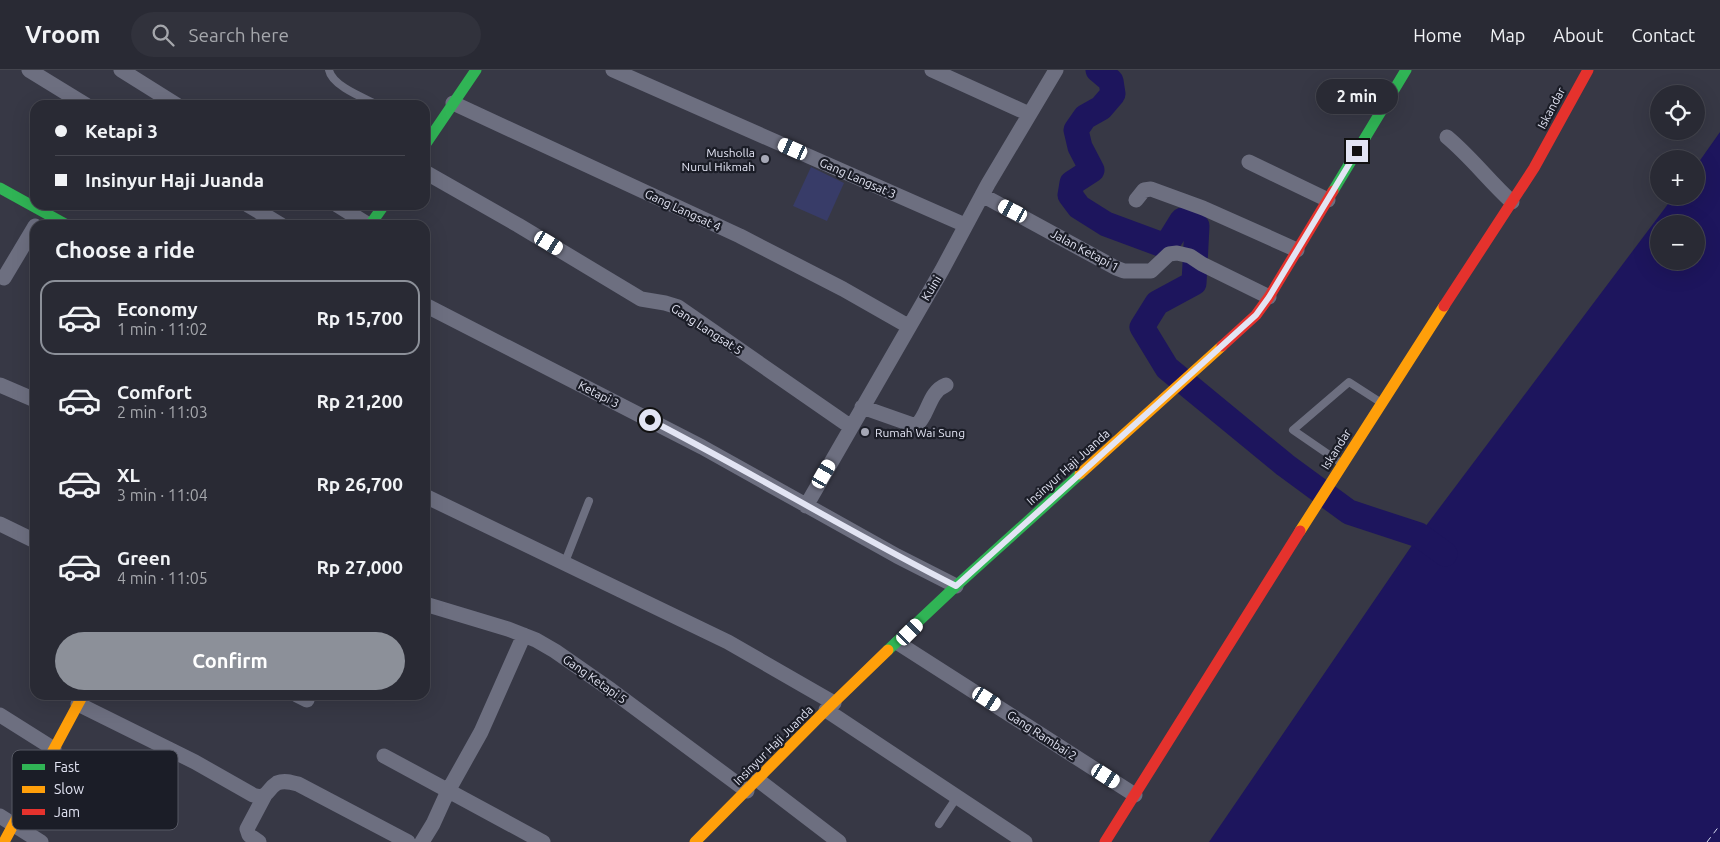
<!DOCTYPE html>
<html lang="en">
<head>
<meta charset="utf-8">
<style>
	body { margin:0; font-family:Ubuntu,sans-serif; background:#31323c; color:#f1f3f6; height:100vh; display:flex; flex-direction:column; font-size:19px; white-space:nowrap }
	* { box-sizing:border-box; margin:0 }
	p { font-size:16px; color:#a5a7ac }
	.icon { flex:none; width:28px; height:28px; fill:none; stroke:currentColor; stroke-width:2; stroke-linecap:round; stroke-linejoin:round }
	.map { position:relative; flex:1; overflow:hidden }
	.details { position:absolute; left:30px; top:150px; width:400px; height:480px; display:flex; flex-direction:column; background:#292a34; border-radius:15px; box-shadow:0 5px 20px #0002,0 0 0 1px #45464f }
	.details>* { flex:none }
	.banner { position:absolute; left:30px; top:30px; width:400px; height:110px; border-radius:15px; box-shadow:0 5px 20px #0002,0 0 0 1px #45464f; display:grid; align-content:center; height:110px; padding:0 25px; background:#292a34 }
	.tools { position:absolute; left:1650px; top:15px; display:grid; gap:10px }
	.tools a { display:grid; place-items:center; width:55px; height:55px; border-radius:50%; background:#292a34; box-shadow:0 5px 20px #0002,0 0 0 1px #45464f; font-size:25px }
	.end { position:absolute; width:22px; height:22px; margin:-11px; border:6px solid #e2e4f3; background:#111; box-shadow:0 0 0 2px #111 }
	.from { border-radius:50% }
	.bubble { position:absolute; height:35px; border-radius:18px; background:#292a34; box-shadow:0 5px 20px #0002,0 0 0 1px #45464f; font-size:16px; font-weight:700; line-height:35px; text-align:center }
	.car { position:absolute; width:15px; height:30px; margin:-15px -8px; border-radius:6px; box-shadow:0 0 4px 1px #0007; background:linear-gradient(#fff 24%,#345 0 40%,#fff 0 76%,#345 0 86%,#fff 0) }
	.banner b { display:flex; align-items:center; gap:18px; height:48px; font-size:19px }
	.banner b+b { border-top:1px solid #45464f }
	.banner i { width:12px; height:12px; background:#f1f3f6 }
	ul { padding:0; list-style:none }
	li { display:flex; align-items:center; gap:15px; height:75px; margin:0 10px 8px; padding:0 15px; border:2px solid transparent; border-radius:15px }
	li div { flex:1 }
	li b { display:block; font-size:19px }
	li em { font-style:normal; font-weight:700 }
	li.on { border-color:#8c9099 }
	li>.icon { width:45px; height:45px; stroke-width:1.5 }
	h2 { padding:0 25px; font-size:22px; line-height:60px }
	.action { display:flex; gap:10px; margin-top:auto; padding:10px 25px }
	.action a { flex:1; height:58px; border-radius:30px; background:#8c9099; color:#fff; font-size:20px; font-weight:700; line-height:58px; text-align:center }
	header { display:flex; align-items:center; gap:30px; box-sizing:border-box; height:70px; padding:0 25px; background:#292a34; border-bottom:1px solid #45464f }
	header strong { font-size:24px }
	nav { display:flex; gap:28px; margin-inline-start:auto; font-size:18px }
	.search { width:350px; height:45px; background:#31323c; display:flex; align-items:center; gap:12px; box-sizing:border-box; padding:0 18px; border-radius:28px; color:#a5a7ac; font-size:19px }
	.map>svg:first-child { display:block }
	.green { fill:#383c68 }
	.water { fill:#1d155d; fill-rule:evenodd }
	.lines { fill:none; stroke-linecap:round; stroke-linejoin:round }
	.river { stroke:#1d155d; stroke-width:25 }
	.ferry { stroke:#d7dcf2; stroke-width:1; stroke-dasharray:6 5; stroke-linecap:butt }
	.lane { stroke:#6d6f80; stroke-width:8 }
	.street { stroke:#6d6f80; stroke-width:15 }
	.fast { stroke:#30b455; stroke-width:11 }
	.slow { stroke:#ff9f0a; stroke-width:11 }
	.jam { stroke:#e5322d; stroke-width:11 }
	.route { stroke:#e2e4f3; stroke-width:6 }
	.poi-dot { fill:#a6a8b6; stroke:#1b1d27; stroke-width:2 }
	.labels { text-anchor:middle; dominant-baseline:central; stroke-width:4.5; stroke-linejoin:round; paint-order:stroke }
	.street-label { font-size:12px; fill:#e2e4f3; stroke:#1b1d27 }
	.poi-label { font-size:12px; fill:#e2e4f3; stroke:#1b1d27; text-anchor:end }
	.key { fill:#1b1d27; stroke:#575964; stroke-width:1 }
	.key-label { font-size:14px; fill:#e2e4f3 }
</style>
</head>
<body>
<header>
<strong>Vroom</strong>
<div class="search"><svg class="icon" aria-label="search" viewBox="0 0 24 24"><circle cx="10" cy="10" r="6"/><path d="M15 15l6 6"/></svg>Search here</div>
<nav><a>Home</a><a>Map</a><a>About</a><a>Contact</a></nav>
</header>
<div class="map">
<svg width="1720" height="772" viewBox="0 0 1720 772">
	<rect width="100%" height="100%" fill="#373845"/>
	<!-- green -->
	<path class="green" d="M 811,97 L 844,113 L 827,151 L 793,136 Z"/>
	<!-- water -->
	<path class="water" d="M 1720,62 L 1720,772 L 1209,772 L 1419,465 L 1674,126 L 1696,126 L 1696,96 ZM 1659,154 L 1696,154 L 1696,191 L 1659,191 Z"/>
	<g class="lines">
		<!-- river -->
		<path class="river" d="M 1098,0 L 1111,11 L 1113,24 L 1101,38 L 1085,47 L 1076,60 L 1080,77 L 1092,100 L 1072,113 L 1070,125 L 1079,137 L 1106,154 L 1160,174 L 1169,171 L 1182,150 L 1188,148 L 1197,156 L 1194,213 L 1157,233 L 1142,257 L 1167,298 L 1285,395 L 1349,442 L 1419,465 L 1445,484"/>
		<!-- ferry -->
		<path class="ferry" d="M 1707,772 L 1720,755"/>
		<!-- lane -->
		<path class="lane" d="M 329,0 C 332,16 364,28 378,35
			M 1341,393 L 1293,360 L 1349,312 L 1380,332
			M 565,492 L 589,431
			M 939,754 L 957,727"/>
		<!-- street -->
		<path class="street" d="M 29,0 L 86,35
			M 121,0 L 177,35
			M 613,0 L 965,155
			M 932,0 L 1029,44
			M 453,33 L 740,166 L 843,219 L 908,256
			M 1447,67 C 1471,87 1489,111 1512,132
			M 1249,92 L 1328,130
			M 425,102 L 518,155 L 641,229 L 665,233 L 678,237 L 851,357
			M 982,125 L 1116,198 L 1124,201 L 1151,201 L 1169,184 L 1177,183 L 1190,186 L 1202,194 L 1269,227
			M 1136,130 L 1144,120 L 1151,119 L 1203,138 L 1297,180
			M 248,135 L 281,155
			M 337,135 L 369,155
			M 4,208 L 35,156
			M 425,235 L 702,377 L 897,486 L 956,516
			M 0,315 L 35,330
			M 862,337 L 916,356 C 929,345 928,322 946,315
			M 425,426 L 728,572 L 834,633
			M 806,436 L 942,200 L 988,114 L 1056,0
			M 0,454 L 35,471
			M 425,534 L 508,559 L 536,570 L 555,581 L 611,620 L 747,721
			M 898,573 L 1135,725
			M 297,625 L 307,630
			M 78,634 L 195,692 L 253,725 C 268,730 266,720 277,713 C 284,710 291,712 298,714 L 408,772
			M 826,640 L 1025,772
			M 0,645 L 54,679
			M 384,686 L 543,772
			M 758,710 L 839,772
			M 0,746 L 41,772
			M 259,772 L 249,765 L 247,759 L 265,725
			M 422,772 L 433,754 L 448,721 L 481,662 L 524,565"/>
		<!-- fast -->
		<path class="fast" d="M 425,75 L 476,0
			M 0,118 L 67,155
			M 1333,121 L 1406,0
			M 370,155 L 384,135
			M 888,580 L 956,516 L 1080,404"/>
		<!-- slow -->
		<path class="slow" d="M 1080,404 L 1222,276
			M 1300,461 L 1444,236
			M 4,772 L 83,625
			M 695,772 L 826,640 L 888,580"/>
		<!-- jam -->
		<path class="jam" d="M 1444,236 L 1534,98 L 1588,0
			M 1222,276 L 1256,245 L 1269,227 L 1333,121
			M 1105,772 L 1300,461"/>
	</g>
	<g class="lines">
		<!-- route -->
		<path class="route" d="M 650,350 C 753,403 853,464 956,516 L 1256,245 L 1269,227 L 1357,81"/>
	</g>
	<!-- markers -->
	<g class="poi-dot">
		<circle cx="765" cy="89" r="5"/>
		<circle cx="865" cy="362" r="5"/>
	</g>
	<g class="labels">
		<!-- street labels -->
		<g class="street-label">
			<text transform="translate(1551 38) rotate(-62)">Iskandar</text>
			<text transform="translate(858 108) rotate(24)">Gang Langsat 3</text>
			<text transform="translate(683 140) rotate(25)">Gang Langsat 4</text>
			<text transform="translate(1085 180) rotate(28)">Jalan Ketapi 1</text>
			<text transform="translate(931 218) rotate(-59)">Kuini</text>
			<text transform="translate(707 259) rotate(33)">Gang Langsat 5</text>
			<text transform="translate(599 324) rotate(27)">Ketapi 3</text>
			<text transform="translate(1336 379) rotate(-58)">Iskandar</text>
			<text transform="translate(1068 397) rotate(-42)">Insinyur Haji Juanda</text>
			<text transform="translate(595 609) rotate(35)">Gang Ketapi 5</text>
			<text transform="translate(1042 665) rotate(33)">Gang Rambai 2</text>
			<text transform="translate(773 675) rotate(-45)">Insinyur Haji Juanda</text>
		</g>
		<!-- poi labels -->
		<g class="poi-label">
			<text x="755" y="82">Musholla<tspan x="755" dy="14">Nurul Hikmah</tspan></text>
			<text x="875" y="362" text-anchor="start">Rumah Wai Sung</text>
		</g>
	</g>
	<!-- legend -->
	<rect x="12" y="680" width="166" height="80" rx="8" class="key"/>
	<rect x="22" y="694" width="23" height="6" fill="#30b455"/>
	<rect x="22" y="716" width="23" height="7" fill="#ff9f0a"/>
	<rect x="22" y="739" width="23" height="6" fill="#e5322d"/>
	<g class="key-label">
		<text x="54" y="702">Fast</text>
		<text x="54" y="724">Slow</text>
		<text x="54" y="747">Jam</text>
	</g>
</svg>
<div class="tools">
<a><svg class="icon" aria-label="locate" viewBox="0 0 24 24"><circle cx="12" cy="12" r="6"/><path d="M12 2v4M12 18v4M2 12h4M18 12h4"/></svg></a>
<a>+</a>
<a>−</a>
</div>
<i class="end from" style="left:650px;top:350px"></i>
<i class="end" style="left:1357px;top:81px"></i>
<div class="bubble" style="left:1316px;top:9px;width:82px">2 min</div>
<i class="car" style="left:793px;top:79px;rotate:294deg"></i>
<i class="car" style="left:1013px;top:141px;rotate:298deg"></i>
<i class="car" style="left:549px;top:173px;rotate:121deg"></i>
<i class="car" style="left:824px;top:404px;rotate:30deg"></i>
<i class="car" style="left:910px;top:562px;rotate:45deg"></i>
<i class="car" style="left:987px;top:629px;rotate:122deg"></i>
<i class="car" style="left:1106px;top:706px;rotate:123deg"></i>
<div class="banner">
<b><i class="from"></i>Ketapi 3</b>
<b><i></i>Insinyur Haji Juanda</b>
</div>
<section class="details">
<h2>Choose a ride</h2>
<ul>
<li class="on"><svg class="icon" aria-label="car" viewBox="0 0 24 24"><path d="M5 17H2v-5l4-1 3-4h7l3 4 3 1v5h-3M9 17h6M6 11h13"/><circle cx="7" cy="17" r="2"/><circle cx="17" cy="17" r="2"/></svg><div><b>Economy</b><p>1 min · 11:02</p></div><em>Rp 15,700</em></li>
<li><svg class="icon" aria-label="car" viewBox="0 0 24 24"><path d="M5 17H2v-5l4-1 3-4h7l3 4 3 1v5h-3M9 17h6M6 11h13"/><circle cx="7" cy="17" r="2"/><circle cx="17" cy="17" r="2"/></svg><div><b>Comfort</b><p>2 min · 11:03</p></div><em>Rp 21,200</em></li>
<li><svg class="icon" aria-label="car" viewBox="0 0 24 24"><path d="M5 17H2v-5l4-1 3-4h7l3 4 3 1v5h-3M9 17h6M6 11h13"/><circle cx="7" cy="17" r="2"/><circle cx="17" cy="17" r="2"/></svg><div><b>XL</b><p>3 min · 11:04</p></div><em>Rp 26,700</em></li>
<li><svg class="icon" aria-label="car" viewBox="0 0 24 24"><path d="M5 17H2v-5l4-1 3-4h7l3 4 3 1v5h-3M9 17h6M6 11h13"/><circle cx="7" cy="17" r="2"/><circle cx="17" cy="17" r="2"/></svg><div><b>Green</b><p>4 min · 11:05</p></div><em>Rp 27,000</em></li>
</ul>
<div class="action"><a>Confirm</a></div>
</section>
</div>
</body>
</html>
